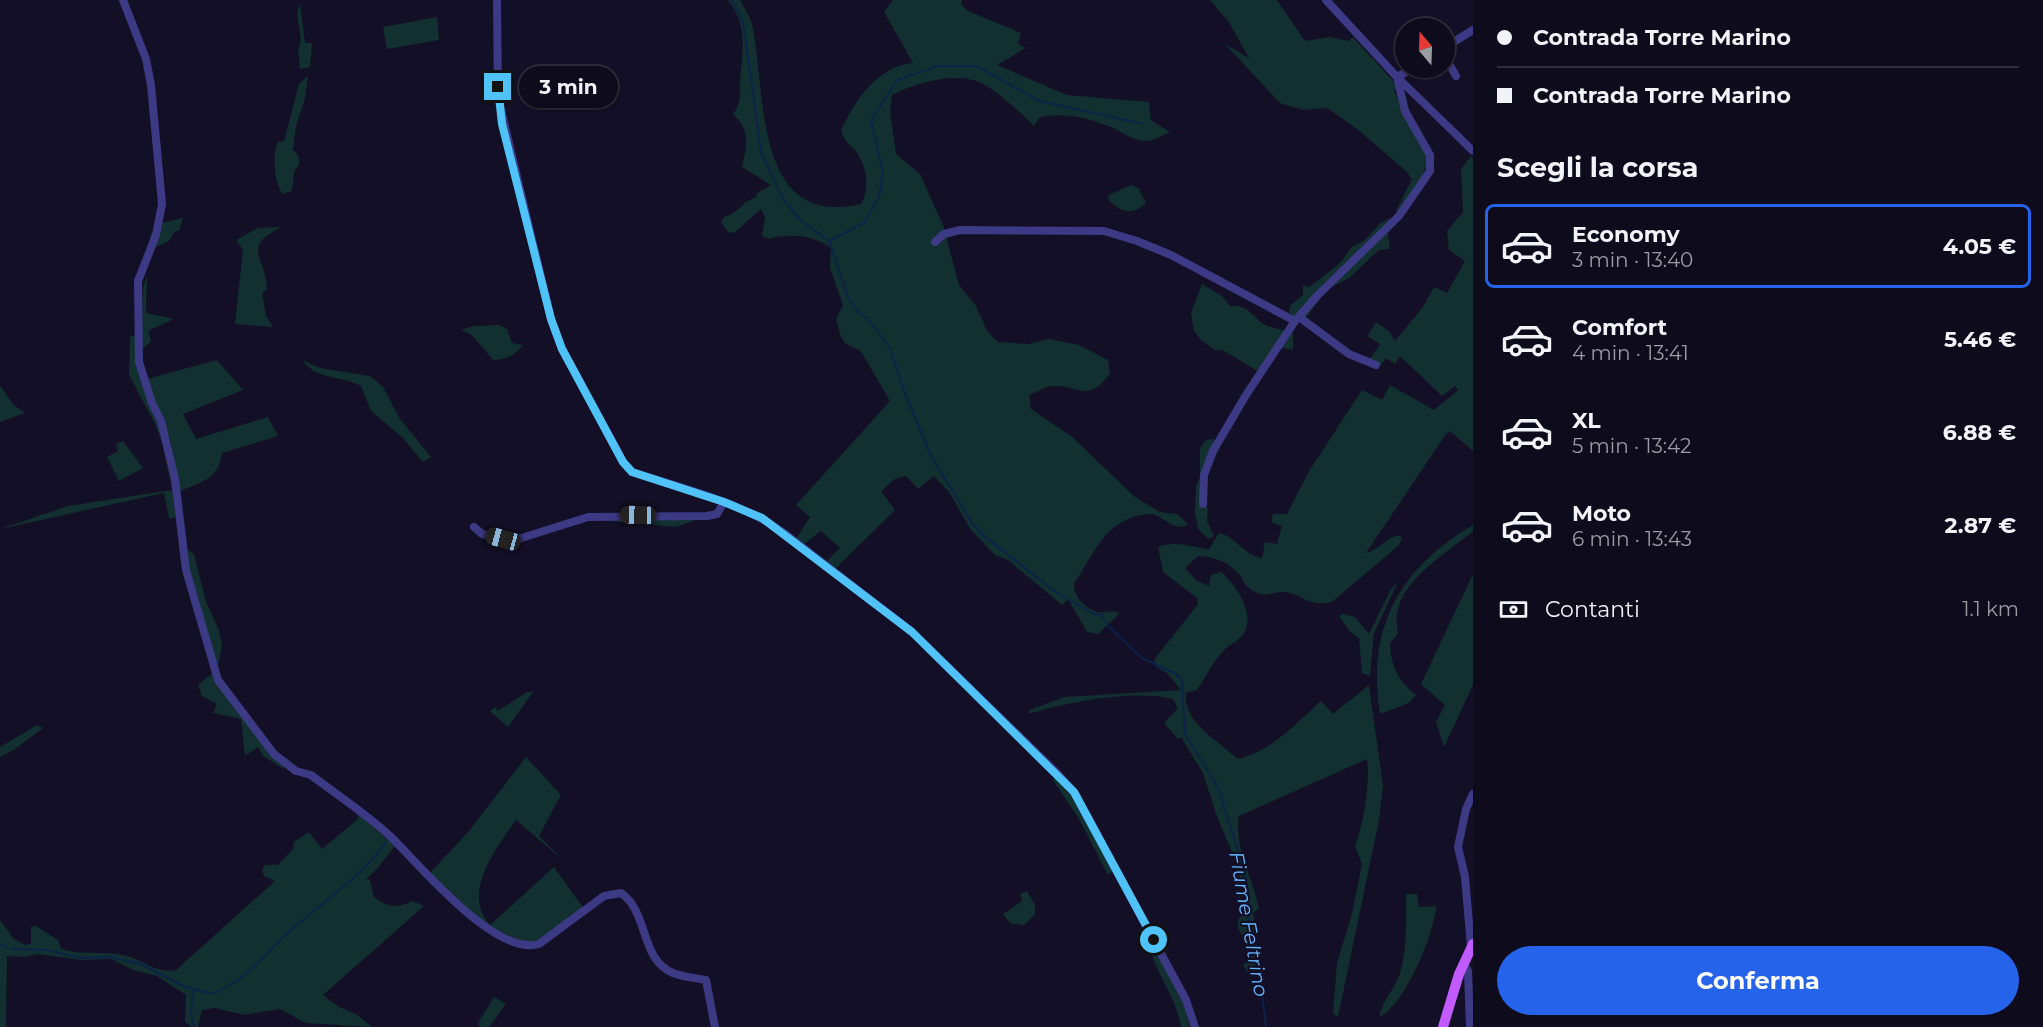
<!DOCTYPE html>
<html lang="it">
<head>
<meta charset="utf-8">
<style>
	body { margin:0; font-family:Montserrat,sans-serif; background:#171425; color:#f1f3f6; height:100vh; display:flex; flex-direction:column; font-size:22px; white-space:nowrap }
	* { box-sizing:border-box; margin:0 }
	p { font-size:20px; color:#9b9ba3 }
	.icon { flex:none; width:33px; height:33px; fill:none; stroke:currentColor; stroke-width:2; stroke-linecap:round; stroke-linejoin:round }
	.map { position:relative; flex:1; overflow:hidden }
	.panel { display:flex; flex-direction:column; background:#0e0b1c; width:570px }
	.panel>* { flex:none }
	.banner { display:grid; align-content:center; height:132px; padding:0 24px; background:#0e0b1c }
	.needle { width:39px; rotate:341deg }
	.buttons { position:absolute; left:1395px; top:18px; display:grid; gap:12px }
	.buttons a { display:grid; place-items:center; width:60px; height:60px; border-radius:50%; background:#0e0b1c; box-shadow:0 2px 4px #0004,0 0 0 2px #2e2b3b; font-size:30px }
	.end { position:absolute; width:27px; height:27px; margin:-14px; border:8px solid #4fc3f7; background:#111; box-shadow:0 0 0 3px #111 }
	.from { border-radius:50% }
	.bubble { position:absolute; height:42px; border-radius:21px; background:#0e0b1c; box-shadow:0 2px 4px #0004,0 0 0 2px #2e2b3b; font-size:20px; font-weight:700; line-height:42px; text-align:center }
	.car { position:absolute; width:18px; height:36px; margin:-18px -9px; border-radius:8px; box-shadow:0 0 4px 2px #0007; background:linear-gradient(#222 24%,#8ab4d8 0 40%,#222 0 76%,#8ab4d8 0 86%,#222 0) }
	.banner b { display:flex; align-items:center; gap:21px; height:57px; font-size:22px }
	.banner b+b { border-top:2px solid #2e2b3b }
	.banner i { width:15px; height:15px; background:#f1f3f6 }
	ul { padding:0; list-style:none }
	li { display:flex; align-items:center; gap:18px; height:84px; margin:0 12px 9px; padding:0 12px; border:3px solid transparent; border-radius:9px }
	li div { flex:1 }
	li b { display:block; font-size:22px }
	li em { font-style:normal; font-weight:700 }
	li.on { border-color:#2563eb }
	li>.icon { width:54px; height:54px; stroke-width:1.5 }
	h2 { padding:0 24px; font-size:27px; line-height:72px }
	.pay { display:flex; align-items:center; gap:15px; height:66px; padding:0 24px; font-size:22px }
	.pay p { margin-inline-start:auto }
	.cta { display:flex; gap:12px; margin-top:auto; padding:12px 24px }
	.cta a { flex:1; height:69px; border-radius:36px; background:#2563eb; color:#fff; font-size:24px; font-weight:700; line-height:69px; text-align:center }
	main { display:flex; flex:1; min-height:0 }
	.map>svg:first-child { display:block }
	.green { fill:#12302f }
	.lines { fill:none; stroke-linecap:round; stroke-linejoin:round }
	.stream { stroke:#0c2248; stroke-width:2 }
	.minor { stroke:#3d3a85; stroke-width:8 }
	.major { stroke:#c25bff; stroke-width:10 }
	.route { stroke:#4fc3f7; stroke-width:8 }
	.labels { text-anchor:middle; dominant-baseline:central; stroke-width:4.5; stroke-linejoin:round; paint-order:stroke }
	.water-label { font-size:20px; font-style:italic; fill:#62b6ff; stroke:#130f26 }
</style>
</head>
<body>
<main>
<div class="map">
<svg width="1473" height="1027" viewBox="0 0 1473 1027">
	<rect width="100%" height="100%" fill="#130f26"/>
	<!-- green -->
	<path class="green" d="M 728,0 L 740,0 C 744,8 750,16 752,24 C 767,92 752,229 861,204 C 870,188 867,168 857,153 C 850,142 846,146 841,130 C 855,101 877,66 913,63 L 884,12 L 893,0 L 962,0 L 961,4 L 968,11 L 1021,33 L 1018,44 L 1026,48 L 997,65 L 1067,95 L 1149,102 L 1151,120 L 1170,132 C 1163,135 1155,140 1148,141 C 1135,142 1124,133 1113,128 C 1092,119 1060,111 1039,118 L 1034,126 C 1022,114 994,88 979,82 C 953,72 916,83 892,95 L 890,111 L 896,154 L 920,174 L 943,225 L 959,285 L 976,306 L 987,331 L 998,342 L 1028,344 L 1049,339 L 1079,345 L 1108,360 L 1110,373 C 1087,407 1076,381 1047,387 C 1041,389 1035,393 1029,395 L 1031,409 L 1071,436 L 1135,497 L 1160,512 L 1177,514 L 1188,524 C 1174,534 1163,514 1150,514 C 1139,514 1128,518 1119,524 C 1099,536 1087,565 1074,584 C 1073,596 1087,611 1100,612 C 1108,613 1112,609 1120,613 L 1098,634 L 1087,632 L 1068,599 L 1062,605 L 1008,560 L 995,555 L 971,530 L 949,492 L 934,476 L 918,489 L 906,476 L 895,479 L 881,491 L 895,510 L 835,569 L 827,561 L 840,548 L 821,531 L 804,544 L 796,539 L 810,517 L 796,505 L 890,401 L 862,353 C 857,347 851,348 845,343 C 840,338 838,326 836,319 L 843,305 L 830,268 L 831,249 C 817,235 787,233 769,239 L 762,236 L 765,217 L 761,209 L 734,233 L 728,232 L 721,222 L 724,217 C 738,214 742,201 756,197 L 757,193 L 771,185 L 742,167 C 747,144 751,131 733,114 C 741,103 740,96 740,82 C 742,52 749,26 728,0 Z
		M 1210,0 L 1277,0 L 1305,41 L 1330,37 L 1348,41 L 1353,37 L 1395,83 L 1398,87 L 1394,90 L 1404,115 L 1427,156 C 1427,177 1410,199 1395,213 L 1412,179 L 1406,171 L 1357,129 L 1327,108 L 1303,110 L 1280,103 L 1225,44 L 1249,58 L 1228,21 Z
		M 300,4 L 305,43 L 312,43 L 310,67 L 300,69 L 298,49 C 306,36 292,16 300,4 Z
		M 437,17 L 439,40 L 387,49 L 383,27 Z
		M 308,76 L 305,98 L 296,126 L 293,149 L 299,157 L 299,164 L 294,172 L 292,191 L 283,194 C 274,184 272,154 278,142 L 284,141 L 299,84 Z
		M 1471,156 L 1473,159 L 1473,451 L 1450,431 L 1446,434 L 1366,553 C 1379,550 1386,537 1400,535 L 1402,539 L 1398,546 L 1332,602 C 1307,608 1301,592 1282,592 C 1271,592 1266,598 1255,592 C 1243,586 1244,579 1237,572 C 1226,561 1212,556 1198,556 L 1185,568 L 1196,580 L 1209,586 L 1211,575 L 1221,572 C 1235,584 1256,613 1244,633 C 1240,640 1229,645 1223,651 C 1212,663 1206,677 1197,690 L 1186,693 C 1183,722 1218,741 1238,759 C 1272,751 1296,723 1321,701 L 1333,714 L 1369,685 L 1383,786 L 1379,820 L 1338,1017 L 1333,1013 L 1337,963 L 1352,914 L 1362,864 L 1355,846 C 1364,822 1370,784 1367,759 L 1239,816 C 1233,844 1253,880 1259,908 L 1253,913 L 1256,928 L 1251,938 L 1256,939 L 1259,970 L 1253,974 L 1248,973 L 1243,965 L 1250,959 L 1250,938 L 1244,937 L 1238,929 L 1238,920 L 1247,907 L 1236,862 L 1216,814 L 1203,773 L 1181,737 L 1178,739 L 1164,723 L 1178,708 L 1173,699 C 1136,689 1065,702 1029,714 L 1029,710 L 1065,697 L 1181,690 L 1167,673 L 1156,667 L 1154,660 L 1198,604 L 1197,598 L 1163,572 L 1158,547 C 1177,540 1190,547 1209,549 L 1219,533 C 1236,537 1244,555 1262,558 L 1265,542 L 1277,544 L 1282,526 L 1271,522 L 1273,514 L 1287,514 L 1309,471 L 1362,390 L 1382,400 L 1390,385 L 1434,410 L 1458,390 L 1455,386 L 1442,396 L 1400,356 L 1395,364 L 1386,358 L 1381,365 L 1370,359 L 1380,344 L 1367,336 L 1376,322 L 1389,331 L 1395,341 L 1422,308 L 1434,287 L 1447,293 L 1465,261 L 1449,250 L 1447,231 L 1463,212 L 1461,169 Z
		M 1131,185 L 1138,188 L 1146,203 C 1132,216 1120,213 1108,199 L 1109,195 Z
		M 183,218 L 179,231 L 175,231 L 169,241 L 156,247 L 151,242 L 150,235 L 158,224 Z
		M 1388,219 L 1392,219 L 1387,228 L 1390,249 L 1379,250 L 1349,278 L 1326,290 L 1306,318 L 1299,320 L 1289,313 L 1290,306 L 1303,295 L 1303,285 L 1309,287 L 1339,264 L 1353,246 L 1365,240 L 1379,224 Z
		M 282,227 C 239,247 267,258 267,290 L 262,293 L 266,316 L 273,327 L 235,324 L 243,250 L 236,240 L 258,228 Z
		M 147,276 L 146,313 L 174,319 L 148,331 L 151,341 L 141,351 L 143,288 Z
		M 1202,284 L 1222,296 L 1230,306 C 1250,304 1253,320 1268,326 C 1276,329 1285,330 1293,333 L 1293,350 L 1279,347 L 1259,372 L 1224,351 L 1215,350 L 1202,341 L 1194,331 L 1191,313 Z
		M 499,325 L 507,329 L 512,343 L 523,345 C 514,356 507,359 493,360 L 472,335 L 461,330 L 473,326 Z
		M 130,336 L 135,336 C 153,396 172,455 175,518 L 169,519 L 164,493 L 0,529 L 68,506 L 172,490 L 163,445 L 156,426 L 129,375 Z
		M 217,360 L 243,390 L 183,414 L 196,439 L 268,417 L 278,436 L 222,453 C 219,479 202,482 180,491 L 170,439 L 147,379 Z
		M 302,360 L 320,368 L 370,376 L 383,387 L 400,419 L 431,457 L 423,462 L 402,437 L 371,411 L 361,386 C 343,376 314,379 302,360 Z
		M 0,386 L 14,405 L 25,413 L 0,422 Z
		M 1213,439 L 1220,448 L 1209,468 L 1204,506 L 1208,508 L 1207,521 L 1214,536 L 1208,539 L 1198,529 L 1195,512 L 1196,486 L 1200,477 L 1200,448 L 1206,440 Z
		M 123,441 L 143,468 L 119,481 L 107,457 L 118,451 L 116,444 Z
		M 701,518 L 676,527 L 589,519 Z
		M 1473,525 L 1473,531 C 1444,556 1387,586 1398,633 L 1390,644 C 1391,667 1398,680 1416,695 L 1409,703 L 1380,714 C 1366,629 1399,568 1473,525 Z
		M 183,546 L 194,554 L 206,602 L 219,630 L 222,647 L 217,669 Z
		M 1473,574 L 1473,685 L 1444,747 L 1436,722 L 1445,705 L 1421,684 Z
		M 1398,582 L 1374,633 L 1370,676 L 1362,673 L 1359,638 L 1350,632 L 1339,616 L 1343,614 L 1355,617 L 1369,634 L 1391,589 Z
		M 214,672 L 285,766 L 284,769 L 263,756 L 258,747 L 245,756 L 241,719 L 213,713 L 217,704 L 202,696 L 198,685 Z
		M 527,692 L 533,692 L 508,727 L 490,711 L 495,707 L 498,711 Z
		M 37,725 L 43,728 L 15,749 L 0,757 L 0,747 Z
		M 526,757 L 561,795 L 539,836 L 563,860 L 516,820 C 496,849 461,893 490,925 L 554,867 L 584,909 L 532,946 C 492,939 457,901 428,875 L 469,831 Z
		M 1057,778 L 1072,794 L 1114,870 L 1108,875 L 1078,817 L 1052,779 Z
		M 358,814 L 395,846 C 384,858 380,868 366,879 L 370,880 L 374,897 C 388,908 397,908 413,901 L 424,906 L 323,995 L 339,1007 L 356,1014 L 372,1027 L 306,1023 L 280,1009 L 244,1015 L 215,1008 L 202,1010 L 198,1027 L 192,1027 L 185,1022 L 186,995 L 157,976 L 133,970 L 111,959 L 82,960 L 37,954 L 25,957 L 7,956 L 6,1027 L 0,1027 L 0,920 L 14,939 L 25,945 L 31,944 L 31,927 L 36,926 L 58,940 L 61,949 C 83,956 105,950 127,956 C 145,961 157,974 176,970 L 275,881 L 264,876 L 262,870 L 265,865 L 278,865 L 293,849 L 294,842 L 309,832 L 322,849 L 358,819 Z
		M 1027,891 L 1035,905 L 1035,914 L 1024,925 L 1010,923 L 1003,914 L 1022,901 L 1020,894 Z
		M 1406,894 L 1417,894 L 1419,907 L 1436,906 C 1435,933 1404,1007 1379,1017 C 1383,999 1396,988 1401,970 C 1407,947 1406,918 1406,894 Z
		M 1147,933 L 1184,1005 L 1190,1027 L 1181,1027 C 1176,993 1150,968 1147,933 Z
		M 494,997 L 506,1004 L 489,1027 L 480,1027 L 478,1023 Z"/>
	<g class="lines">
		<!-- stream -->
		<path class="stream" d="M 731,0 L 740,14 L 744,28 L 761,152 L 783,199 L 800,220 L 829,241 L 848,297 L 858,312 L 867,318 L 890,348 L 906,396 L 931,456 L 973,524 L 983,535 L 1054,591 L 1092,613 L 1101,615 L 1111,629 L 1142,658 L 1176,674 L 1182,681 L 1185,734 L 1218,787 L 1244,870 L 1248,895 L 1249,932 L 1261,984 L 1266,1027
			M 829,241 L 864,223 L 879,197 L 883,173 L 871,121 L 897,80 L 938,66 L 977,66 L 1039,101 L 1143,124
			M 0,944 L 7,948
			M 12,949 L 47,950 L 81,958 L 111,957 L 141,964 L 183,986 L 212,994 C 249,979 262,956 290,931 C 323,902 359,878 386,843
			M 193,990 L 191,1015 L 194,1027"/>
		<!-- minor -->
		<path class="minor" d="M 123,0 L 146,59 L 151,85 L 162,204 L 156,235 L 138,281 L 139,362 L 152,403 L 161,421 L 175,479 L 186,570 L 218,680 L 274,754 L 296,771 L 311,775 C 337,795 367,814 391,837 C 420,865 495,957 539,944 L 604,896 L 621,893 C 649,912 640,960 673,973 C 683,977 696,978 706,980 L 715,1027
			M 497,0 L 498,97 L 551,319 L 562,349 L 623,462 L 632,472 C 684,489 739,501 784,533 L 912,632 L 1056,772 L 1074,792 L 1186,1000 L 1195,1027
			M 1326,0 L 1397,77 L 1473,151
			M 1444,48 L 1473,30
			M 1444,55 L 1456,76
			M 935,242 L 944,234 L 960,230 L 1104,231 L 1137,241 L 1171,255 L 1295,321
			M 1299,317 L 1349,354 L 1376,365
			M 1203,504 L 1204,475 L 1213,451 L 1246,395 L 1295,321 L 1318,295 L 1399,216 L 1430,171 L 1430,155 L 1405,111 L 1397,77 L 1413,68
			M 474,527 L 482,534 L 512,541 L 588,517 L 707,516 L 717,514 L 724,502
			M 1471,947 L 1465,877 L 1458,847 L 1466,809 L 1473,794
			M 1464,964 L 1468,971 L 1470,1027"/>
		<!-- major -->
		<path class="major" d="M 1443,1027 L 1459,974 L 1473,944"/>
	</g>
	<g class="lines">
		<!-- route -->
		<path class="route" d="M 498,87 L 502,124 L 551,319 L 562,349 L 623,462 L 632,472 L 724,502 L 762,518 L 912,632 L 1074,792 L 1154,940"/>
	</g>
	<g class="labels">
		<!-- water labels -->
		<g class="water-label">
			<text transform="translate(1249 924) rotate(80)">Fiume Feltrino</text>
		</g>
	</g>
</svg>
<div class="buttons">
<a><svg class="needle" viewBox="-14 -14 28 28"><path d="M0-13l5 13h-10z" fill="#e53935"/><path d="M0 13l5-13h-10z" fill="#9b9ba3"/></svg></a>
</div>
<i class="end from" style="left:1154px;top:940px"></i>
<i class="end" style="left:498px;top:87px"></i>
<div class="bubble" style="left:519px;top:66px;width:99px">3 min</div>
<i class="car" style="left:638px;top:515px;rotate:271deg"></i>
<i class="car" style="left:503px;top:539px;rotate:285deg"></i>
</div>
<section class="panel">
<div class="banner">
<b><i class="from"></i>Contrada Torre Marino</b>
<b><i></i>Contrada Torre Marino</b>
</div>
<h2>Scegli la corsa</h2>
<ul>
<li class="on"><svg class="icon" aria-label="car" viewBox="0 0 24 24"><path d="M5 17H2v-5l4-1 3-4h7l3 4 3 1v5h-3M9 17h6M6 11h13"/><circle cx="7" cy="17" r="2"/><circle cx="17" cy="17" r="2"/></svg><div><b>Economy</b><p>3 min · 13:40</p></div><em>4.05 €</em></li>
<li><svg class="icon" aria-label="car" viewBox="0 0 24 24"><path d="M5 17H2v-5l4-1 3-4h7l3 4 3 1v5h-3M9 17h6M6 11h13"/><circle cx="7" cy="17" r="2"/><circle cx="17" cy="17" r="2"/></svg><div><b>Comfort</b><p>4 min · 13:41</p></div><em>5.46 €</em></li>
<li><svg class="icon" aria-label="car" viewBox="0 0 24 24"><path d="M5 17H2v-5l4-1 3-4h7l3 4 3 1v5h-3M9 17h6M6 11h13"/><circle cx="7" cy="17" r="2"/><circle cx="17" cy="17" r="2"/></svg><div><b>XL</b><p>5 min · 13:42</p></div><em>6.88 €</em></li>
<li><svg class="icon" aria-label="car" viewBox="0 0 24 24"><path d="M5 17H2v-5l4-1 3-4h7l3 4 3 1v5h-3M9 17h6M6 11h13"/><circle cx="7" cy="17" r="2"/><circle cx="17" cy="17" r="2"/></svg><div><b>Moto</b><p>6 min · 13:43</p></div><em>2.87 €</em></li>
</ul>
<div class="pay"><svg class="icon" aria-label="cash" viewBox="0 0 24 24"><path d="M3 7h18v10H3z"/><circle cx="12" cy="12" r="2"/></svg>Contanti<p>1.1 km</p></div>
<div class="cta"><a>Conferma</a></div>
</section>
</main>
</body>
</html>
